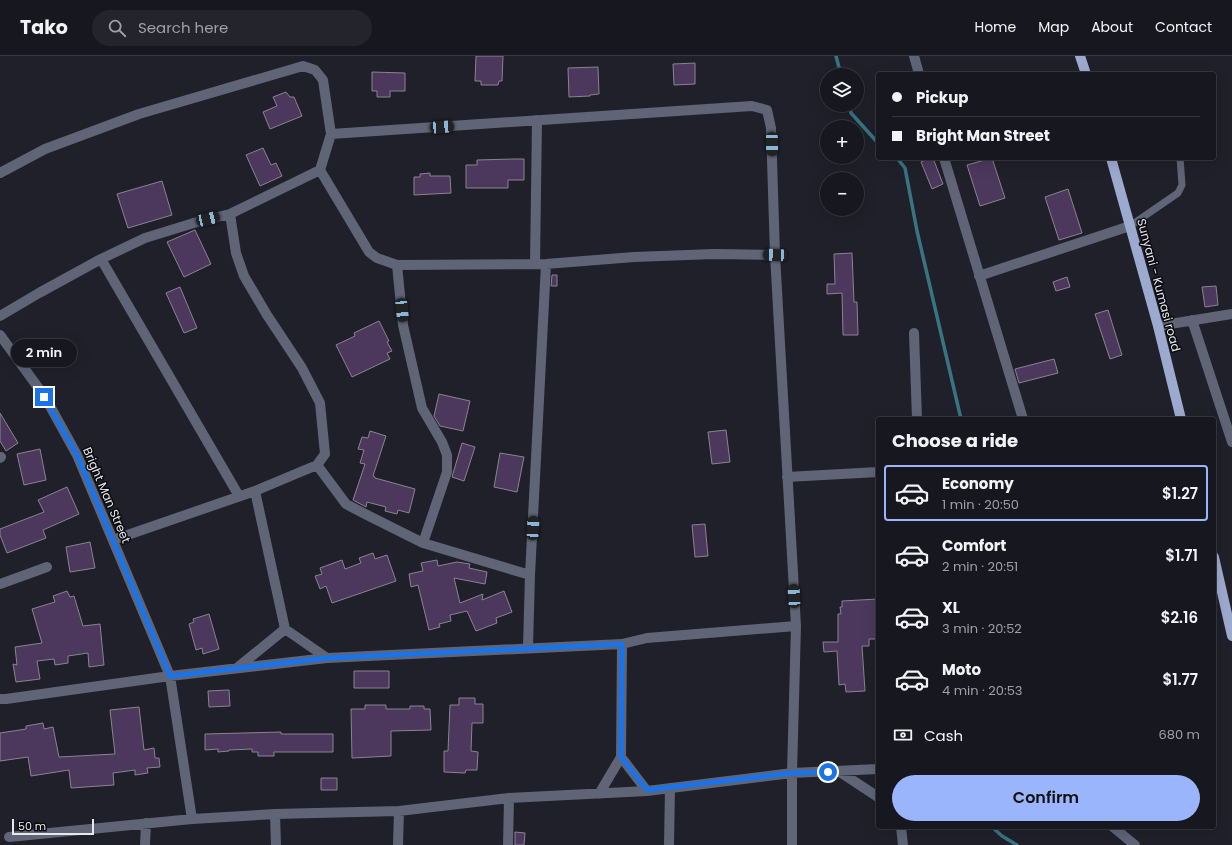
<!DOCTYPE html>
<html lang="en">
<head>
<meta charset="utf-8">
<style>
	body { margin:0; font-family:Poppins,sans-serif; background:#24252c; color:#f1f3f6; height:100vh; display:flex; flex-direction:column; font-size:15px; white-space:nowrap }
	* { box-sizing:border-box; margin:0 }
	p { font-size:13px; color:#9ea0a4 }
	.icon { flex:none; width:22px; height:22px; fill:none; stroke:currentColor; stroke-width:2; stroke-linecap:round; stroke-linejoin:round }
	.map { position:relative; flex:1; overflow:hidden }
	.sheet { position:absolute; left:876px; top:361px; width:340px; height:412px; display:flex; flex-direction:column; background:#17181f; border-radius:4px; box-shadow:0 4px 16px #0002,0 0 0 1px #36373d }
	.sheet>* { flex:none }
	.hud { position:absolute; left:876px; top:16px; width:340px; height:88px; border-radius:4px; box-shadow:0 4px 16px #0002,0 0 0 1px #36373d; display:grid; align-content:center; height:88px; padding:0 16px; background:#17181f }
	.controls { position:absolute; left:820px; top:12px; display:grid; gap:8px }
	.controls a { display:grid; place-items:center; width:44px; height:44px; border-radius:50%; background:#17181f; box-shadow:0 4px 16px #0002,0 0 0 1px #36373d; font-size:20px }
	.scale { position:absolute; left:12px; bottom:10px; width:82px; box-sizing:border-box; padding-left:4px; border:2px solid #e6e8ee; border-top:0; font-size:11px; line-height:14px; white-space:nowrap; color:#e6e8ee; -webkit-text-stroke:3px #090a0e; paint-order:stroke }
	.end { position:absolute; width:18px; height:18px; margin:-9px; border:5px solid #1a73e8; background:#fff; box-shadow:0 0 0 2px #fff }
	.from { border-radius:50% }
	.bubble { position:absolute; height:28px; border-radius:14px; background:#17181f; box-shadow:0 4px 16px #0002,0 0 0 1px #36373d; font-size:13px; font-weight:600; line-height:28px; text-align:center }
	.car { position:absolute; width:12px; height:24px; margin:-12px -6px; border-radius:5px; box-shadow:0 0 3px 1px #0007; background:linear-gradient(#222 24%,#8ab4d8 0 40%,#222 0 76%,#8ab4d8 0 86%,#222 0) }
	.hud b { display:flex; align-items:center; gap:14px; height:38px; font-size:15px }
	.hud b+b { border-top:1px solid #36373d }
	.hud i { width:10px; height:10px; background:#f1f3f6 }
	ul { padding:0; list-style:none }
	li { display:flex; align-items:center; gap:12px; height:56px; margin:0 8px 6px; padding:0 8px; border:2px solid transparent; border-radius:4px }
	li div { flex:1 }
	li b { display:block; font-size:15px }
	li em { font-style:normal; font-weight:600 }
	li.selected { border-color:#9bb5fd }
	li>.icon { width:36px; height:36px; stroke-width:1.5 }
	h2 { padding:0 16px; font-size:18px; line-height:48px }
	.pay { display:flex; align-items:center; gap:10px; height:44px; padding:0 16px; font-size:15px }
	.pay p { margin-inline-start:auto }
	.cta { display:flex; gap:8px; margin-top:auto; padding:8px 16px }
	.cta a { flex:1; height:46px; border-radius:24px; background:#9bb5fd; color:#111; font-size:16px; font-weight:600; line-height:46px; text-align:center }
	header { display:flex; align-items:center; gap:24px; box-sizing:border-box; height:56px; padding:0 20px; background:#17181f; border-bottom:1px solid #36373d }
	header strong { font-size:19px }
	nav { display:flex; gap:22px; margin-inline-start:auto; font-size:14px }
	.search { width:280px; height:36px; background:#24252c; display:flex; align-items:center; gap:10px; box-sizing:border-box; padding:0 14px; border-radius:22px; color:#9ea0a4; font-size:15px }
	.map>svg:first-child { display:block }
	.lines { fill:none; stroke-linecap:round; stroke-linejoin:round }
	.stream { stroke:#387482; stroke-width:3.5 }
	.building { fill:#4c385d; stroke:#89848f }
	.lane { stroke:#5f6577; stroke-width:7 }
	.street { stroke:#5f6577; stroke-width:10 }
	.primary { stroke:#9daacf; stroke-width:10 }
	.route { stroke:#1a73e8; stroke-width:5 }
	.labels { text-anchor:middle; dominant-baseline:central; stroke-width:3; stroke-linejoin:round; paint-order:stroke }
	.street-label { font-size:12px; fill:#e6e8ee; stroke:#090a0e }
</style>
</head>
<body>
<header>
<strong>Tako</strong>
<div class="search"><svg class="icon" aria-label="search" viewBox="0 0 24 24"><circle cx="10" cy="10" r="6"/><path d="M15 15l6 6"/></svg>Search here</div>
<nav><a>Home</a><a>Map</a><a>About</a><a>Contact</a></nav>
</header>
<div class="map">
<svg width="1232" height="789" viewBox="0 0 1232 789">
	<rect width="100%" height="100%" fill="#1f2029"/>
	<g class="lines">
		<!-- stream -->
		<path class="stream" d="M 836,0 L 841,19
			M 849,49 L 851,57 L 878,87
			M 897,102 L 905,112 L 917,175 L 961,363
			M 992,771 L 1002,780 L 1017,789"/>
	</g>
	<!-- building -->
	<path class="building" d="M 476,0 L 503,0 L 502,25 L 499,25 L 498,29 L 481,29 L 481,25 L 475,25 Z
		M 695,7 L 695,28 L 674,29 L 673,8 Z
		M 598,11 L 599,38 L 590,39 L 590,40 L 569,41 L 568,12 Z
		M 372,16 L 405,17 L 405,35 L 390,35 L 390,41 L 377,41 L 377,35 L 372,35 Z
		M 286,36 L 290,41 L 294,41 L 302,60 L 270,73 L 263,56 L 277,50 L 273,41 Z
		M 263,92 L 271,109 L 276,107 L 282,120 L 260,130 L 246,99 Z
		M 929,102 L 933,102 L 943,128 L 932,133 L 921,106 Z
		M 992,102 L 1005,142 L 980,150 L 967,109 Z
		M 513,103 L 524,103 L 524,124 L 508,124 L 508,132 L 466,132 L 466,109 L 477,109 L 477,104 Z
		M 430,117 L 430,120 L 450,120 L 451,137 L 414,139 L 414,121 L 420,121 L 420,118 Z
		M 162,125 L 172,159 L 128,172 L 117,138 Z
		M 1068,133 L 1082,177 L 1059,184 L 1045,141 Z
		M 195,174 L 211,208 L 184,221 L 167,186 Z
		M 852,197 L 854,246 L 857,246 L 858,279 L 843,279 L 842,237 L 827,238 L 827,228 L 835,228 L 834,198 Z
		M 552,219 L 557,219 L 557,230 L 551,230 Z
		M 1067,221 L 1070,231 L 1056,235 L 1053,226 Z
		M 1216,230 L 1218,249 L 1205,251 L 1202,231 Z
		M 180,231 L 197,272 L 184,277 L 166,237 Z
		M 1108,254 L 1122,299 L 1110,303 L 1095,258 Z
		M 379,265 L 389,285 L 387,286 L 392,295 L 387,297 L 390,303 L 352,321 L 336,289 L 355,280 L 354,277 Z
		M 1054,303 L 1058,317 L 1019,327 L 1015,313 Z
		M 439,338 L 470,345 L 463,375 L 440,370 L 434,360 Z
		M 0,357 L 18,387 L 6,395 L 0,385 Z
		M 726,374 L 730,406 L 712,408 L 708,376 Z
		M 370,375 L 386,380 L 373,420 L 375,421 L 375,422 L 415,433 L 409,457 L 398,454 L 397,458 L 385,455 L 386,451 L 367,446 L 366,451 L 353,444 L 365,408 L 360,407 L 364,394 L 358,393 L 362,381 L 368,382 Z
		M 462,387 L 475,391 L 464,425 L 452,421 Z
		M 40,393 L 46,424 L 24,429 L 17,398 Z
		M 500,397 L 524,401 L 517,436 L 494,431 Z
		M 67,431 L 79,458 L 43,474 L 46,482 L 7,497 L 0,479 L 0,473 L 44,456 L 38,444 Z
		M 705,468 L 708,500 L 695,501 L 692,469 Z
		M 90,486 L 95,512 L 70,516 L 66,491 Z
		M 373,497 L 375,503 L 387,499 L 396,525 L 332,547 L 326,530 L 320,533 L 315,520 L 322,518 L 320,512 L 342,504 L 345,513 L 361,507 L 359,502 Z
		M 437,504 L 438,510 L 457,506 L 470,508 L 469,512 L 487,516 L 485,528 L 454,522 L 460,547 L 483,538 L 482,544 L 504,535 L 512,556 L 496,562 L 497,567 L 476,575 L 467,555 L 450,559 L 451,565 L 439,568 L 440,571 L 429,574 L 418,529 L 411,531 L 409,518 L 423,515 L 421,507 Z
		M 67,535 L 70,541 L 74,540 L 83,570 L 100,568 L 104,609 L 89,611 L 88,597 L 68,600 L 68,607 L 55,609 L 54,603 L 37,605 L 40,623 L 16,626 L 13,608 L 17,609 L 15,591 L 42,587 L 32,553 L 55,546 L 53,540 Z
		M 878,543 L 878,583 L 869,583 L 869,590 L 862,590 L 865,635 L 846,636 L 845,628 L 839,629 L 837,595 L 824,596 L 823,586 L 838,586 L 838,558 L 841,558 L 840,551 L 842,551 L 842,545 Z
		M 209,558 L 219,593 L 203,598 L 202,592 L 196,594 L 189,568 L 194,566 L 193,563 Z
		M 354,615 L 389,615 L 389,632 L 354,632 Z
		M 229,634 L 230,650 L 209,651 L 208,635 Z
		M 459,642 L 475,642 L 475,648 L 483,648 L 483,667 L 472,667 L 471,695 L 478,696 L 477,714 L 466,714 L 465,717 L 444,716 L 444,695 L 448,695 L 450,649 L 459,649 Z
		M 365,649 L 386,649 L 386,653 L 410,653 L 410,650 L 424,650 L 424,653 L 430,653 L 431,674 L 391,675 L 391,700 L 352,702 L 351,653 L 365,653 Z
		M 139,651 L 144,694 L 154,692 L 155,702 L 159,702 L 160,711 L 147,712 L 148,717 L 135,719 L 135,714 L 113,717 L 114,729 L 71,732 L 69,714 L 31,720 L 28,701 L 0,705 L 0,677 L 26,673 L 26,670 L 43,667 L 44,673 L 53,671 L 59,701 L 115,698 L 110,654 Z
		M 281,676 L 281,678 L 333,678 L 333,696 L 274,696 L 274,700 L 258,700 L 258,696 L 252,696 L 252,693 L 229,694 L 229,695 L 218,696 L 218,693 L 205,694 L 205,678 Z
		M 321,722 L 337,722 L 337,734 L 321,734 Z
		M 515,776 L 525,777 L 524,789 L 515,789 Z"/>
	<g class="lines">
		<!-- lane -->
		<path class="lane" d="M 1130,170 L 1178,137 L 1182,129 L 1180,102"/>
		<!-- street -->
		<path class="street" d="M 914,0 L 919,18
			M 331,78 L 752,50 L 767,54 L 771,72 L 775,199 L 796,570 L 792,717 L 792,789
			M 944,102 L 1023,363
			M 320,114 L 369,196 L 377,202 L 397,209 L 546,208 L 634,201 L 714,198 L 775,199
			M 0,117 L 45,93 L 139,58 L 303,10 L 315,14 L 323,24 L 331,78 L 320,114 L 230,158 L 197,166 L 145,182 L 101,203 L 39,237 L 0,260
			M 101,203 L 239,440
			M 535,208 L 537,64
			M 397,209 L 403,269 L 422,352 L 442,386 L 447,399 L 447,416 L 423,487
			M 979,220 L 1130,170
			M 1192,264 L 1232,386
			M 1158,270 L 1232,258
			M 914,277 L 917,363
			M 0,279 L 45,341 L 77,399 L 170,620 L 192,763
			M 0,402 L 1,401
			M 317,409 L 346,448 L 367,459 L 423,487 L 530,519
			M 787,421 L 878,416
			M 255,435 L 285,573 L 327,602
			M 113,484 L 255,435 L 317,409 L 325,398 L 320,347 L 302,312 L 267,259 L 244,220 L 236,197 L 230,158
			M 0,528 L 47,511
			M 528,591 L 530,519 L 546,208
			M 237,612 L 285,573
			M 0,643 L 6,643 L 170,620 L 327,602 L 622,588 L 647,582 L 796,570
			M 621,701 L 647,735
			M 840,716 L 878,741
			M 599,738 L 621,701 L 622,588
			M 275,758 L 276,789
			M 901,771 L 903,789
			M 1113,771 L 1135,789
			M 9,781 L 192,763 L 275,758 L 399,755 L 509,742 L 647,735 L 792,717 L 878,713
			M 145,789 L 146,767
			M 398,789 L 399,755
			M 508,789 L 509,742
			M 669,789 L 670,732"/>
		<!-- primary -->
		<path class="primary" d="M 1080,0 L 1086,18
			M 1111,102 L 1158,270 L 1181,363
			M 1214,501 L 1232,580"/>
	</g>
	<g class="lines">
		<!-- route -->
		<path class="route" d="M 44,341 L 77,399 L 170,620 L 327,602 L 622,588 L 621,701 L 647,734 L 792,717 L 828,716"/>
	</g>
	<g class="labels">
		<!-- street labels -->
		<g class="street-label">
			<text transform="translate(1159 229) rotate(75)">Sunyani - Kumasi road</text>
			<text transform="translate(107 439) rotate(67)">Bright Man Street</text>
		</g>
	</g>
</svg>
<div class="controls">
<a><svg class="icon" aria-label="layers" viewBox="0 0 24 24"><path d="M12 4l9 5-9 5-9-5zM3 14l9 5 9-5"/></svg></a>
<a>+</a>
<a>−</a>
</div>
<div class="scale">50 m</div>
<i class="end from" style="left:828px;top:716px"></i>
<i class="end" style="left:44px;top:341px"></i>
<div class="bubble" style="left:11px;top:283px;width:66px">2 min</div>
<i class="car" style="left:442px;top:71px;rotate:86deg"></i>
<i class="car" style="left:772px;top:88px;rotate:179deg"></i>
<i class="car" style="left:208px;top:163px;rotate:77deg"></i>
<i class="car" style="left:775px;top:199px;rotate:272deg"></i>
<i class="car" style="left:402px;top:254px;rotate:174deg"></i>
<i class="car" style="left:533px;top:472px;rotate:3deg"></i>
<i class="car" style="left:794px;top:540px;rotate:357deg"></i>
<div class="hud">
<b><i class="from"></i>Pickup</b>
<b><i></i>Bright Man Street</b>
</div>
<section class="sheet">
<h2>Choose a ride</h2>
<ul>
<li class="selected"><svg class="icon" aria-label="car" viewBox="0 0 24 24"><path d="M5 17H2v-5l4-1 3-4h7l3 4 3 1v5h-3M9 17h6M6 11h13"/><circle cx="7" cy="17" r="2"/><circle cx="17" cy="17" r="2"/></svg><div><b>Economy</b><p>1 min · 20:50</p></div><em>$1.27</em></li>
<li><svg class="icon" aria-label="car" viewBox="0 0 24 24"><path d="M5 17H2v-5l4-1 3-4h7l3 4 3 1v5h-3M9 17h6M6 11h13"/><circle cx="7" cy="17" r="2"/><circle cx="17" cy="17" r="2"/></svg><div><b>Comfort</b><p>2 min · 20:51</p></div><em>$1.71</em></li>
<li><svg class="icon" aria-label="car" viewBox="0 0 24 24"><path d="M5 17H2v-5l4-1 3-4h7l3 4 3 1v5h-3M9 17h6M6 11h13"/><circle cx="7" cy="17" r="2"/><circle cx="17" cy="17" r="2"/></svg><div><b>XL</b><p>3 min · 20:52</p></div><em>$2.16</em></li>
<li><svg class="icon" aria-label="car" viewBox="0 0 24 24"><path d="M5 17H2v-5l4-1 3-4h7l3 4 3 1v5h-3M9 17h6M6 11h13"/><circle cx="7" cy="17" r="2"/><circle cx="17" cy="17" r="2"/></svg><div><b>Moto</b><p>4 min · 20:53</p></div><em>$1.77</em></li>
</ul>
<div class="pay"><svg class="icon" aria-label="cash" viewBox="0 0 24 24"><path d="M3 7h18v10H3z"/><circle cx="12" cy="12" r="2"/></svg>Cash<p>680 m</p></div>
<div class="cta"><a>Confirm</a></div>
</section>
</div>
</body>
</html>
